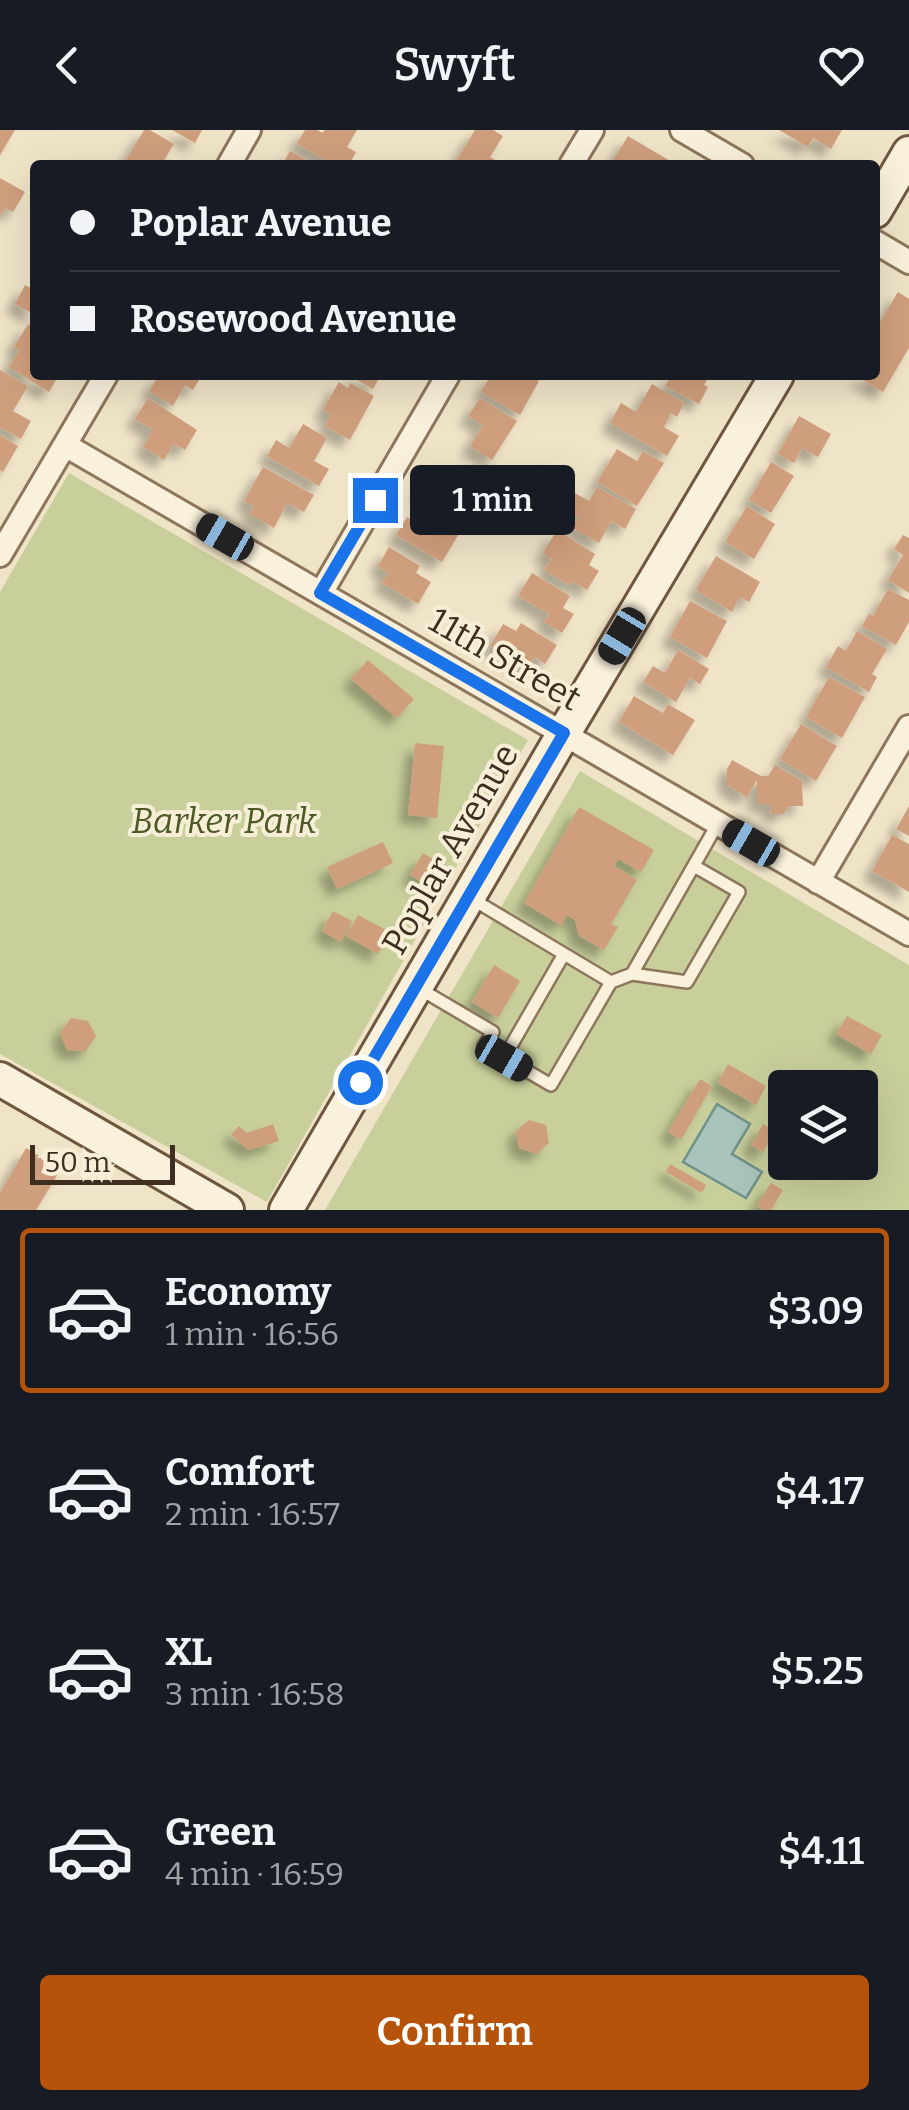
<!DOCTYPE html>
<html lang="en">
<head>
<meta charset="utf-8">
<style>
	body { margin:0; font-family:Bitter,serif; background:#20242c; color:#f1f3f6; height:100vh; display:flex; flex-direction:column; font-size:38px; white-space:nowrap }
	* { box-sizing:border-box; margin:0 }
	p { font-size:32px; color:#9ea1a6 }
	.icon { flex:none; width:55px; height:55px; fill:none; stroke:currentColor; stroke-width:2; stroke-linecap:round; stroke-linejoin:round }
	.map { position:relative; height:1080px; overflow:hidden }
	.details { display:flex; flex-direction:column; background:#171b24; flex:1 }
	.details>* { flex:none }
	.banner { position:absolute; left:30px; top:30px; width:850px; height:220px; border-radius:10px; box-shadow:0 10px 40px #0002; display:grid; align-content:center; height:220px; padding:0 40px; background:#171b24 }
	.buttons { position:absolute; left:768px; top:940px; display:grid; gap:20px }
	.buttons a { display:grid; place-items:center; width:110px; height:110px; border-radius:10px; background:#171b24; box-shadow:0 10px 40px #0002; font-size:50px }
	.scale { position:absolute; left:30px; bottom:25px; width:145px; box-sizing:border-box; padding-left:10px; border:5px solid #3d2e20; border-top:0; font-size:28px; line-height:35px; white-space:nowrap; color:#3d2e20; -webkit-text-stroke:8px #f7eed8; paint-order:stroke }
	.end { position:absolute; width:45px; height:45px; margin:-22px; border:12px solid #1a73e8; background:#fff; box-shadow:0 0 0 5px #fff }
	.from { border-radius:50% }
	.bubble { position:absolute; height:70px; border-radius:10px; background:#171b24; box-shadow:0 10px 40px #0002; font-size:32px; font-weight:600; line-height:70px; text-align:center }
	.car { position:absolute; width:30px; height:60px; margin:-30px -15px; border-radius:12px; box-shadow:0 0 8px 2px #0007; background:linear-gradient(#222 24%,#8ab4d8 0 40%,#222 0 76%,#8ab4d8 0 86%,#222 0) }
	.banner b { display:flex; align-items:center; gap:35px; height:95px; font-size:38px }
	.banner b+b { border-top:2px solid #363941 }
	.banner i { width:25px; height:25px; background:#f1f3f6 }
	ul { padding:18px 0 0; list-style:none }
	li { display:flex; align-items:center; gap:30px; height:165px; margin:0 20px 15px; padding:0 20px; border:5px solid transparent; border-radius:10px }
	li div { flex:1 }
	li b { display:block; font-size:38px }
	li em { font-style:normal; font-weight:600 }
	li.active { border-color:#b45309 }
	li>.icon { width:90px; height:90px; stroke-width:1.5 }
	.cta { display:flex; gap:20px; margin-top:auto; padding:20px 40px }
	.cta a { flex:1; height:115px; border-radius:10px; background:#b45309; color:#fff; font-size:40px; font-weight:600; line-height:115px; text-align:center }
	header { display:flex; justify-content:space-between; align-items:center; height:130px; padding:0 40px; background:#171b24; font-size:45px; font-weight:600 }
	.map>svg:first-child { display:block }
	.green { fill:#c9cf9b; fill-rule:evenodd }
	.water { fill:#a9c4bc; stroke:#6f938a; stroke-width:2.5 }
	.building { fill:#cf9f7d; filter:url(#shadow) }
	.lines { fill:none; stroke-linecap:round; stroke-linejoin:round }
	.lane-casing { stroke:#8d765c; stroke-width:16 }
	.street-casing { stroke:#8d765c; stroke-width:28 }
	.secondary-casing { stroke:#6f573f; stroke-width:38 }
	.lane { stroke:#faf1dc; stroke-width:11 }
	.street { stroke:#faf1dc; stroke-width:22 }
	.secondary { stroke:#faf1dc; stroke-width:32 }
	.route { stroke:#1a73e8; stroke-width:12 }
	.labels { text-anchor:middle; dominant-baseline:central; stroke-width:8; stroke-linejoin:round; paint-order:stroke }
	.street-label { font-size:35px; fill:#3d2e20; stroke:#f7eed8 }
	.park-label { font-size:35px; font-style:italic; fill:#4d5a26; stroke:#f7eed8 }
</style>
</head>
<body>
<header><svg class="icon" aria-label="back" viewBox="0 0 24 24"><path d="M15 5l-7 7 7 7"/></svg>Swyft<svg class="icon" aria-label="heart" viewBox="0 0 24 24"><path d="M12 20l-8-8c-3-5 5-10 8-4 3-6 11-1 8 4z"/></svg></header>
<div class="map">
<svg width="909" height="1080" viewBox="0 0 909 1080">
	<defs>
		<filter id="shadow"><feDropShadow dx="-9" dy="9" stdDeviation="5" flood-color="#0004"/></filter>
	</defs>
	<rect width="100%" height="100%" fill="#f0e4c8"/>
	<!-- green -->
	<path class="green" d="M 69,343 L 528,610 L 267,1072 L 0,924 L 0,462 Z
		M 580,641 L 909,835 L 909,1080 L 325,1080 ZM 785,958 L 860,958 L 860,1032 L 785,1032 Z"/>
	<!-- water -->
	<path class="water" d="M 717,974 L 750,994 L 732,1024 L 762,1042 L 746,1068 L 683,1032 Z"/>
	<!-- building -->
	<path class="building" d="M 0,0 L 15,0 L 0,25 Z
		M 144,0 L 150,0 L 174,14 L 161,35 L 123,35 Z
		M 172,0 L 202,0 L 195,13 Z
		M 305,0 L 317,0 L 322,3 L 325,0 L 357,0 L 347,17 L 356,22 L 349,35 L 333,35 L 297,13 Z
		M 475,0 L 493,0 L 503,6 L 490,27 L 504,35 L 463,35 L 456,31 Z
		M 779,0 L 842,0 L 831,19 L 813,8 L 808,17 Z
		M 628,6 L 677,35 L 610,35 Z
		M 290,21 L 316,35 L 282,35 Z
		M 0,48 L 25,62 L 13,82 L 5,78 L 0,86 Z
		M 25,155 L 35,160 L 35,185 L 15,174 Z
		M 898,162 L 909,169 L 909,218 L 883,262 L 855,245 L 875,245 L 875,200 Z
		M 28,194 L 35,198 L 35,245 L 59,245 L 49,262 L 9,237 L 19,221 L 14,217 Z
		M 0,240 L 28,256 L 13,281 L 31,291 L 21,309 L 0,297 Z
		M 159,245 L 202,245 L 193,260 L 185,255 L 173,276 L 149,261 Z
		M 348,245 L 381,245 L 373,259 Z
		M 491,245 L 536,245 L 534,248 L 539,251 L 520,285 L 481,262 Z
		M 671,245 L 710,245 L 704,255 L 708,257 L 699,274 L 665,256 Z
		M 339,252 L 348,258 L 350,253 L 374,266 L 350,310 L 325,296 L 331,285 L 323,280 Z
		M 652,254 L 684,273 L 677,287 L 671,283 L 664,297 L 679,306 L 667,326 L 610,293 L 621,273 L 636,282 Z
		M 148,268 L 197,300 L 185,320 L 174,314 L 164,330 L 143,317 L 153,300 L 135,289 Z
		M 480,268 L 517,291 L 492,330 L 470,316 L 483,295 L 468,286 Z
		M 799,286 L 831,304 L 818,327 L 802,318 L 794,333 L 778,324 Z
		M 303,294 L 327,308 L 314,331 L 329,339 L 319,356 L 267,326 L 276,310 L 289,318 Z
		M 0,305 L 18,316 L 3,342 L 0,340 Z
		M 617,319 L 637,331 L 643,321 L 664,333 L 637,376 L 597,352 Z
		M 771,332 L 794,346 L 771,383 L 749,370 Z
		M 263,337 L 314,365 L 304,382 L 287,373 L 274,398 L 249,384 L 254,376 L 244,371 Z
		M 449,339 L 486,361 L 473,383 L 442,365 L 438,373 L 421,363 L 432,345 L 442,351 Z
		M 555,352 L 589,371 L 597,357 L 636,379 L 625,399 L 611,391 L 599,413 L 572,398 L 578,388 L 546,369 Z
		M 747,376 L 775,394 L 754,429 L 725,412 Z
		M 424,381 L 460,402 L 442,432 L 396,405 L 407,387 L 416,393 Z
		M 557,400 L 595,424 L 589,435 L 599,441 L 587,460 L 572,451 L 569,455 L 544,440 L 552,429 L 543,423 Z
		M 903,405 L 909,408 L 909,463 L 888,450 L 903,425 L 894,419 Z
		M 389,417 L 420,436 L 416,443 L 431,452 L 418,474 L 382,453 L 388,443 L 378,436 Z
		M 716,426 L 760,452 L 749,472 L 740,467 L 732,482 L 696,460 Z
		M 532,443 L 570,466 L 563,478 L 574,484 L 562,503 L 544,492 L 549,484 L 518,466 Z
		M 888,459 L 909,470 L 909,492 L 896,515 L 862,496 L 869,484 L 873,486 Z
		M 690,471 L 727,491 L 707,528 L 670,507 Z
		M 521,493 L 557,515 L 545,534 L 535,527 L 528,539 L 490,516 L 503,494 L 516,501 Z
		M 857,501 L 887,519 L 872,544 L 877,547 L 869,562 L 826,537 L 838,516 L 846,521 Z
		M 678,520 L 709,539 L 700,554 L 690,548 L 676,572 L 643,552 L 653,536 L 665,543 Z
		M 368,530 L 414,569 L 397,588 L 351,549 Z
		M 829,547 L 865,567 L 842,608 L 806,587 Z
		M 634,566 L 663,583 L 668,574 L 695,590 L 673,625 L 619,592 Z
		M 801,594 L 837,616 L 816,651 L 780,629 Z
		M 415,613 L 444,616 L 437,688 L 408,685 Z
		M 732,630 L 761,646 L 768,646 L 775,635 L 802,651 L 803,676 L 788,676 L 784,684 L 771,684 L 770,674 L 757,674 L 757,650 L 747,667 L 727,655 L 727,639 Z
		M 909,676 L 909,706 L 896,699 Z
		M 579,677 L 654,720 L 641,742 L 618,729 L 614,736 L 637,750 L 611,794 L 618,797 L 604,820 L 579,806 L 575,790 L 567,785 L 561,795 L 524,773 Z
		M 892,705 L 909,714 L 909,762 L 872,741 Z
		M 383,712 L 393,733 L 337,759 L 327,737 Z
		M 423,723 L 444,736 L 430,757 L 410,745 Z
		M 333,781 L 352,791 L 341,812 L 322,801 Z
		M 358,785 L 390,802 L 378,824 L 346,806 Z
		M 494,835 L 520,851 L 498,888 L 472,872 Z
		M 847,886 L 882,905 L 871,924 L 836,904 Z
		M 71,888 L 88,891 L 96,906 L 86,921 L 67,920 L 60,903 Z
		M 728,934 L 766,956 L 756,975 L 718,953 Z
		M 700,949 L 712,956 L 681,1010 L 668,1002 Z
		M 529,990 L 546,995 L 549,1013 L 537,1024 L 519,1018 L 516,1001 Z
		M 273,994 L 279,1011 L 249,1020 L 231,1005 L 239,996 L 247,1003 Z
		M 763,994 L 775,1001 L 763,1022 L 751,1015 Z
		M 26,1018 L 61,1039 L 36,1080 L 0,1080 L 0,1063 Z
		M 670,1034 L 706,1055 L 702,1063 L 666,1042 Z
		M 771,1053 L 783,1060 L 771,1080 L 764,1080 L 757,1076 Z"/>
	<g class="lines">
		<!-- lane casing -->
		<g class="lane-casing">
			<path id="lane" d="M 472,769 L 611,852
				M 632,844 L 718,693
				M 420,859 L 493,902 L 484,916 L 551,955 L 611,852 L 632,844 L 687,852 L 739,762 L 694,736
				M 504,928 L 564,824"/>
		</g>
		<!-- street casing -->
		<g class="street-casing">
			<path id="street" d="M 682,0 L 742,35
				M 229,35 L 249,0
				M 571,35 L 592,0
				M 875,112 L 909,132
				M 65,315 L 909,804
				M 0,425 L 106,245
				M 321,463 L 448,245
				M 818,752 L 909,597"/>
		</g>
		<!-- secondary casing -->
		<g class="secondary-casing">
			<path id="secondary" d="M 875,81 L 909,23
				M 0,949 L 227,1080
				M 286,1080 L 564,603 L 777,245"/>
		</g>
		<!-- lane -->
		<use href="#lane" class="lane"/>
		<!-- street -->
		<use href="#street" class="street"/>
		<!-- secondary -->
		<use href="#secondary" class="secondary"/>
	</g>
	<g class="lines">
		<!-- route -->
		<path class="route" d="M 360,952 L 564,603 L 320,463 L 375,370"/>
	</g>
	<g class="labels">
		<!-- street labels -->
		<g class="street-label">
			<text transform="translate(505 529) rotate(30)">11th Street</text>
			<text transform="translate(450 719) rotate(-60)">Poplar Avenue</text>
		</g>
		<!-- park labels -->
		<g class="park-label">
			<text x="224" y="691">Barker Park</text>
		</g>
	</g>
</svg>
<div class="buttons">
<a><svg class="icon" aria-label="layers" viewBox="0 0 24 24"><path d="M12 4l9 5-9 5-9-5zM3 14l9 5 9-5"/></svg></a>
</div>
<div class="scale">50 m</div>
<i class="end from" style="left:360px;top:952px"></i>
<i class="end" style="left:375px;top:370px"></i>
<div class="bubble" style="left:410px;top:335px;width:165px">1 min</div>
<i class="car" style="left:225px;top:407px;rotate:300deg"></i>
<i class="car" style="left:622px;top:506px;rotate:211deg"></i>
<i class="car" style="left:751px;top:713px;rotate:300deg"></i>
<i class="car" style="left:504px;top:928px;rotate:120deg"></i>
<div class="banner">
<b><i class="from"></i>Poplar Avenue</b>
<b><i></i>Rosewood Avenue</b>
</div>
</div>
<section class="details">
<ul>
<li class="active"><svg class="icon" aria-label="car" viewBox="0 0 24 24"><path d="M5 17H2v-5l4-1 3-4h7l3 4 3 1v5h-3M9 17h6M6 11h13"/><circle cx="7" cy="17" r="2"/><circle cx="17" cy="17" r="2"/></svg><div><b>Economy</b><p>1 min · 16:56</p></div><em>$3.09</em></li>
<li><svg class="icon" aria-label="car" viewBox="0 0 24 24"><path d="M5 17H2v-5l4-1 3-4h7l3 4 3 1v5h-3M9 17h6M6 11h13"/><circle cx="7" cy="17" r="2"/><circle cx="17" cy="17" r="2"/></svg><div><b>Comfort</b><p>2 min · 16:57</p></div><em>$4.17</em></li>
<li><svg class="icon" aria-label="car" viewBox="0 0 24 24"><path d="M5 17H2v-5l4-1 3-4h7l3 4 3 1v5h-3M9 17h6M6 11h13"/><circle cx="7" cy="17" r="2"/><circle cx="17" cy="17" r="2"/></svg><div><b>XL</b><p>3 min · 16:58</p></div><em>$5.25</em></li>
<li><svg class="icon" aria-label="car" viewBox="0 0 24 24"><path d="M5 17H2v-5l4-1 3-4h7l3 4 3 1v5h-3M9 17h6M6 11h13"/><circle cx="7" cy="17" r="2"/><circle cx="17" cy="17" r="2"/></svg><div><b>Green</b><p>4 min · 16:59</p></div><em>$4.11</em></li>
</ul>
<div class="cta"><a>Confirm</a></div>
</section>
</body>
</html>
